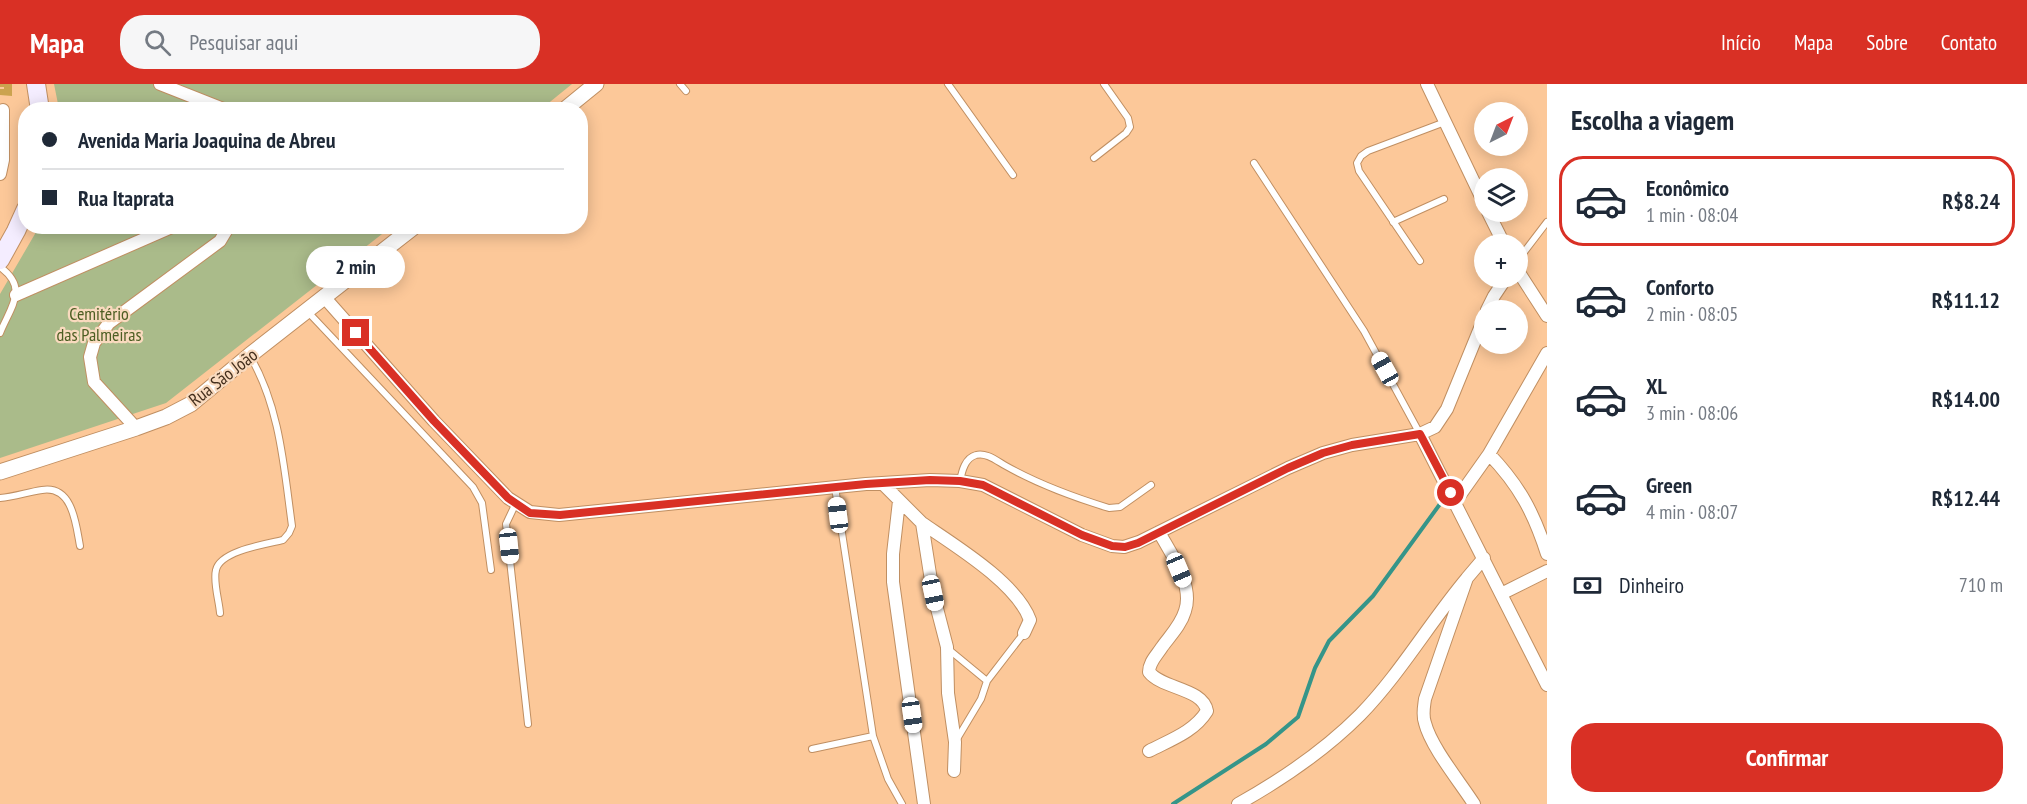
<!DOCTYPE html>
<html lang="pt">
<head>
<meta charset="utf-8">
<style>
	body { margin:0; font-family:"PT Sans Narrow",sans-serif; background:#f6f6f7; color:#1f2937; height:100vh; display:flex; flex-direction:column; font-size:22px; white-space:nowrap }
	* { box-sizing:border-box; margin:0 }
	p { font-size:20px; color:#747a83 }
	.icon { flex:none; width:33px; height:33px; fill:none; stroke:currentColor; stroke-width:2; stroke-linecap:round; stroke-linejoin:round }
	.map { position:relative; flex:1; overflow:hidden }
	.side { display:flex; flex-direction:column; background:#fff; width:480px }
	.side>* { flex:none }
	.hud { position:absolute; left:18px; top:18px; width:570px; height:132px; border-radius:24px; box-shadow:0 3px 15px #0003; display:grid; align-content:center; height:132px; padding:0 24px; background:#fff }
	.needle { width:39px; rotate:42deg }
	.tools { position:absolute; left:1474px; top:18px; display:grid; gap:12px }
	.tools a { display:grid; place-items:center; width:54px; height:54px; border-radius:50%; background:#fff; box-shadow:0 3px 15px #0003; font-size:30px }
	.end { position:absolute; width:27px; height:27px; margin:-14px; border:8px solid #d93025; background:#fff; box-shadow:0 0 0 3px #fff }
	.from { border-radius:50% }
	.bubble { position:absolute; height:42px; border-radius:21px; background:#fff; box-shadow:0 3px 15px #0003; font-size:20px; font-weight:700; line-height:42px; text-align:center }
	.car { position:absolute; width:18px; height:36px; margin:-18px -9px; border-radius:8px; box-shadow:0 0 4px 2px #0007; background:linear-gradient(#fff 24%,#345 0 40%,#fff 0 76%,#345 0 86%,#fff 0) }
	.hud b { display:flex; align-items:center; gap:21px; height:57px; font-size:22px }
	.hud b+b { border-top:2px solid #e0e1e3 }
	.hud i { width:15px; height:15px; background:#1f2937 }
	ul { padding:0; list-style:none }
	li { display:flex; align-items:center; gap:18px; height:90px; margin:0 12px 9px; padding:0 12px; border:3px solid transparent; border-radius:24px }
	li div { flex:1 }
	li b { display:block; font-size:22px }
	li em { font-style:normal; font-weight:700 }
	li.on { border-color:#d93025 }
	li>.icon { width:54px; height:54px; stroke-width:1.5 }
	h2 { padding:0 24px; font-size:27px; line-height:72px }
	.pay { display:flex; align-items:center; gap:15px; height:66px; padding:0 24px; font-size:22px }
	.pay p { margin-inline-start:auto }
	.cta { display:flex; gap:12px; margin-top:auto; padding:12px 24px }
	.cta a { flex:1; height:69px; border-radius:24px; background:#d93025; color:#fff; font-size:24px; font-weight:700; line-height:69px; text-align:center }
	header { display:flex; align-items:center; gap:36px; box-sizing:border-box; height:84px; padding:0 30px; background:#d93025; color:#fff }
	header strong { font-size:28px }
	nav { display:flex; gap:33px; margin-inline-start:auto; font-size:21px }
	.search { width:420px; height:54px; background:#f6f6f7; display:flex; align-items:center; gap:15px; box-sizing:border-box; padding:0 21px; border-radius:24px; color:#747a83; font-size:22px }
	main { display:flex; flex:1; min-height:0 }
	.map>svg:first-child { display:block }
	.green { fill:#aabb8a }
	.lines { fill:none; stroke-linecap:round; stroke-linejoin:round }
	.stream { stroke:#359589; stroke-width:4 }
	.building { fill:#cba34f }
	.service-casing { stroke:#c08f62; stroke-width:8 }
	.minor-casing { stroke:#c08f62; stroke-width:14 }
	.tertiary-casing { stroke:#c08f62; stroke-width:17 }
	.secondary-casing { stroke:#c08f62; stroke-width:20 }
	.service { stroke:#fff; stroke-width:6 }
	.minor { stroke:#fff; stroke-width:12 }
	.tertiary { stroke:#fff; stroke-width:15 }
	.secondary { stroke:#f4edff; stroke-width:18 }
	.route { stroke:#d93025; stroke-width:8 }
	.labels { text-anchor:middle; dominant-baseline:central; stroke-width:4.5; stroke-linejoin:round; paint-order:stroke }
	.park-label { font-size:18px; fill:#4d5e23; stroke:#f9dabe }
	.street-label { font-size:18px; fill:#442f1d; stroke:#f9dabe }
</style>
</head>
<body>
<header>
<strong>Mapa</strong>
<div class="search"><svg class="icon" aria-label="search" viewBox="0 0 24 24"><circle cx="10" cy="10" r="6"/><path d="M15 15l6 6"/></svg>Pesquisar aqui</div>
<nav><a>Início</a><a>Mapa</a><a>Sobre</a><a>Contato</a></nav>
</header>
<main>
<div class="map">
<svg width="1547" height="720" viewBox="0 0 1547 720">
	<rect width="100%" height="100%" fill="#fcc899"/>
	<!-- green -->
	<path class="green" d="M 54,0 L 572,0 L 540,26 L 59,25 Z
		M 39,143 L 391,143 L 166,319 L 0,374 L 0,210 Z"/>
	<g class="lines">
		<!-- stream -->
		<path class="stream" d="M 1173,720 L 1266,660 L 1298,633 L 1315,584 L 1329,557 L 1373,512 L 1440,420"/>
	</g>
	<!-- building -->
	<path class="building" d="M 0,0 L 12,0 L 12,12 L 0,11 L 0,5 L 4,5 L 4,3 L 0,3 Z"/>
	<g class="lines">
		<!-- service casing -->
		<g class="service-casing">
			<path id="service" d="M 680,0 L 686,7
				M 948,0 L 1013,91
				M 1094,74 L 1126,49 L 1130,43 L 1128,34 L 1104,0
				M 1254,79 L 1364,247 L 1420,350
				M 1393,138 L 1444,115
				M 1518,176 L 1547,138
				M 1420,177 L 1359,87 L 1357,79 L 1361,72 L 1368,67 L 1445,38
				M 0,183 C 29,204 11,222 0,249
				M 308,228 L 473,403 L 482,419 L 491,486
				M 960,397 C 962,387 965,374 976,371 C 986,368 997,377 1006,382 C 1038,400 1073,413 1109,424 L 1120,423 L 1151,401
				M 835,403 L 873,652 L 888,695 L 902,720
				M 0,414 C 14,413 28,408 42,406 C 73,401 76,441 80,462
				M 515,421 L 506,440 L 528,640
				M 220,529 C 219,516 213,498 216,486 C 220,467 266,460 283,456 L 289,449 L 292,442 C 284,384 280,323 250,272
				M 947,564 L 987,597
				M 957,655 L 981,615 L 987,597 L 1024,549
				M 812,665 L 873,652"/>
		</g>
		<!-- minor casing -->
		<g class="minor-casing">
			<path id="minor" d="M 160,0 L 226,26
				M 1427,0 L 1485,121
				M 0,90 L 3,76 L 3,26
				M 1488,128 L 1504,160
				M 1518,187 L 1547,232
				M 16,211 L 174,142
				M 325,214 L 434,337 L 508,414 L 530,428 L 559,431 L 866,400 L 930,396 L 960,397 L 983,401 L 1082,451 L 1112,462 L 1124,463 L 1139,458 L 1288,384 L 1323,369 L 1352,361 L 1420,350 L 1435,343 L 1447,325 L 1485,232
				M 1487,226 L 1494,212 L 1506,194
				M 136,344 L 94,298 L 90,273 L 94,259 L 109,239 L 220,157 L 229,142
				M 1420,350 L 1547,601
				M 1489,370 C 1519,401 1534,429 1547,470
				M 882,399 L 922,439 L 933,509 L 947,563 L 948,609 L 955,658 L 954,687
				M 899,417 L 893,470 L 893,498 L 924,720
				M 1455,418 L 1489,370 L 1547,269
				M 922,439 C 954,461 1017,499 1030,536 L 1024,549
				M 1501,510 L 1547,487
				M 1149,667 C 1170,656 1194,648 1207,627 C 1203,604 1162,605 1149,588 C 1149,578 1157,571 1162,563 C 1170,552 1181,541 1185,527 C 1194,501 1171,470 1159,448
				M 1238,720 C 1281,696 1325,666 1360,631 C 1400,590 1430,538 1467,494
				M 1474,720 C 1460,698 1431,663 1425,639 C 1422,631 1424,623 1425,615 L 1467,494 L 1484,474"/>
		</g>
		<!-- tertiary casing -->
		<g class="tertiary-casing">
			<path id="tertiary" d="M 564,26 L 596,0
				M 0,388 L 136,344 L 166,333 L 191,320 L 250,271 L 415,142"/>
		</g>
		<!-- secondary casing -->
		<g class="secondary-casing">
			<path id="secondary" d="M 36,0 L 40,26
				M 0,176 L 16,147 L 26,125"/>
		</g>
		<!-- service -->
		<use href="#service" class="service"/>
		<!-- minor -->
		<use href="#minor" class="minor"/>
		<!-- tertiary -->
		<use href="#tertiary" class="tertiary"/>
		<!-- secondary -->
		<use href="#secondary" class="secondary"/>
	</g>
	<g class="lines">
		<!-- route -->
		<path class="route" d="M 356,249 L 434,337 L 508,414 L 530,429 L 560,431 L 866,400 L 930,396 L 960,397 L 983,401 L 1082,451 L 1112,462 L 1125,463 L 1138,459 L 1288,384 L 1323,369 L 1352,361 L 1420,350 L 1451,409"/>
	</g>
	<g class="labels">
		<!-- park labels -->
		<g class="park-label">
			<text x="99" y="229">Cemitério<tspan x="99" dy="21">das Palmeiras</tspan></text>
		</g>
		<!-- street labels -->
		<g class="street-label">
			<text transform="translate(223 293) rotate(-38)">Rua São João</text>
		</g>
	</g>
</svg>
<div class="tools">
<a><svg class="needle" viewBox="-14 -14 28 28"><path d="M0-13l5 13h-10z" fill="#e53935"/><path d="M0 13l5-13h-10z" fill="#747a83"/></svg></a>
<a><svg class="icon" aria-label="layers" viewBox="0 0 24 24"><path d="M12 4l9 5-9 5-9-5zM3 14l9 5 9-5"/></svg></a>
<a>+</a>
<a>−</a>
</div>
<i class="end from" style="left:1451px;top:409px"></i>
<i class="end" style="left:356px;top:249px"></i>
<div class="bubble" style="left:306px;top:162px;width:99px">2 min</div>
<i class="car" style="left:1385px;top:285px;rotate:331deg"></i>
<i class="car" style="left:838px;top:431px;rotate:353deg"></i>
<i class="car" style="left:509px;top:462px;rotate:174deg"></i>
<i class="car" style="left:1179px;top:486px;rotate:157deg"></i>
<i class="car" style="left:933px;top:509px;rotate:168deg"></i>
<i class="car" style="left:912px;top:631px;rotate:172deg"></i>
<div class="hud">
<b><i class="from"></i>Avenida Maria Joaquina de Abreu</b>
<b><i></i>Rua Itaprata</b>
</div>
</div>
<section class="side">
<h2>Escolha a viagem</h2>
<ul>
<li class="on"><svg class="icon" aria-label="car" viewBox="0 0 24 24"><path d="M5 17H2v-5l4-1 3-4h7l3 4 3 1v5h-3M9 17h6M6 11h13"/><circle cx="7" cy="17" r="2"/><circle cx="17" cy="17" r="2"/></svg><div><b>Econômico</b><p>1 min · 08:04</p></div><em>R$8.24</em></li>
<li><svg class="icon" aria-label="car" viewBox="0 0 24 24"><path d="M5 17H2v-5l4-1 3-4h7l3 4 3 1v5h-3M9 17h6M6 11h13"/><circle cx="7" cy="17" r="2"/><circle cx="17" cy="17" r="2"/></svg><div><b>Conforto</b><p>2 min · 08:05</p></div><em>R$11.12</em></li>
<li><svg class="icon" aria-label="car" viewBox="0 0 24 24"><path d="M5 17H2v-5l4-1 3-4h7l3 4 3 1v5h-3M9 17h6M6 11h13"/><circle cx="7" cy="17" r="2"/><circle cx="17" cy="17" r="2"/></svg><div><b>XL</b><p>3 min · 08:06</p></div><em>R$14.00</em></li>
<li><svg class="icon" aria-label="car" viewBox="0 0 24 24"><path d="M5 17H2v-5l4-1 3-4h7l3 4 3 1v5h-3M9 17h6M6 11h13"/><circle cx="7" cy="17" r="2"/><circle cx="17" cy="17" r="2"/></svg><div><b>Green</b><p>4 min · 08:07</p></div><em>R$12.44</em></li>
</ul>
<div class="pay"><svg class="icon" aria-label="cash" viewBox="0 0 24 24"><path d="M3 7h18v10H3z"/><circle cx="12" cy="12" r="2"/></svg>Dinheiro<p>710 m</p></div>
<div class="cta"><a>Confirmar</a></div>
</section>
</main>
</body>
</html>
